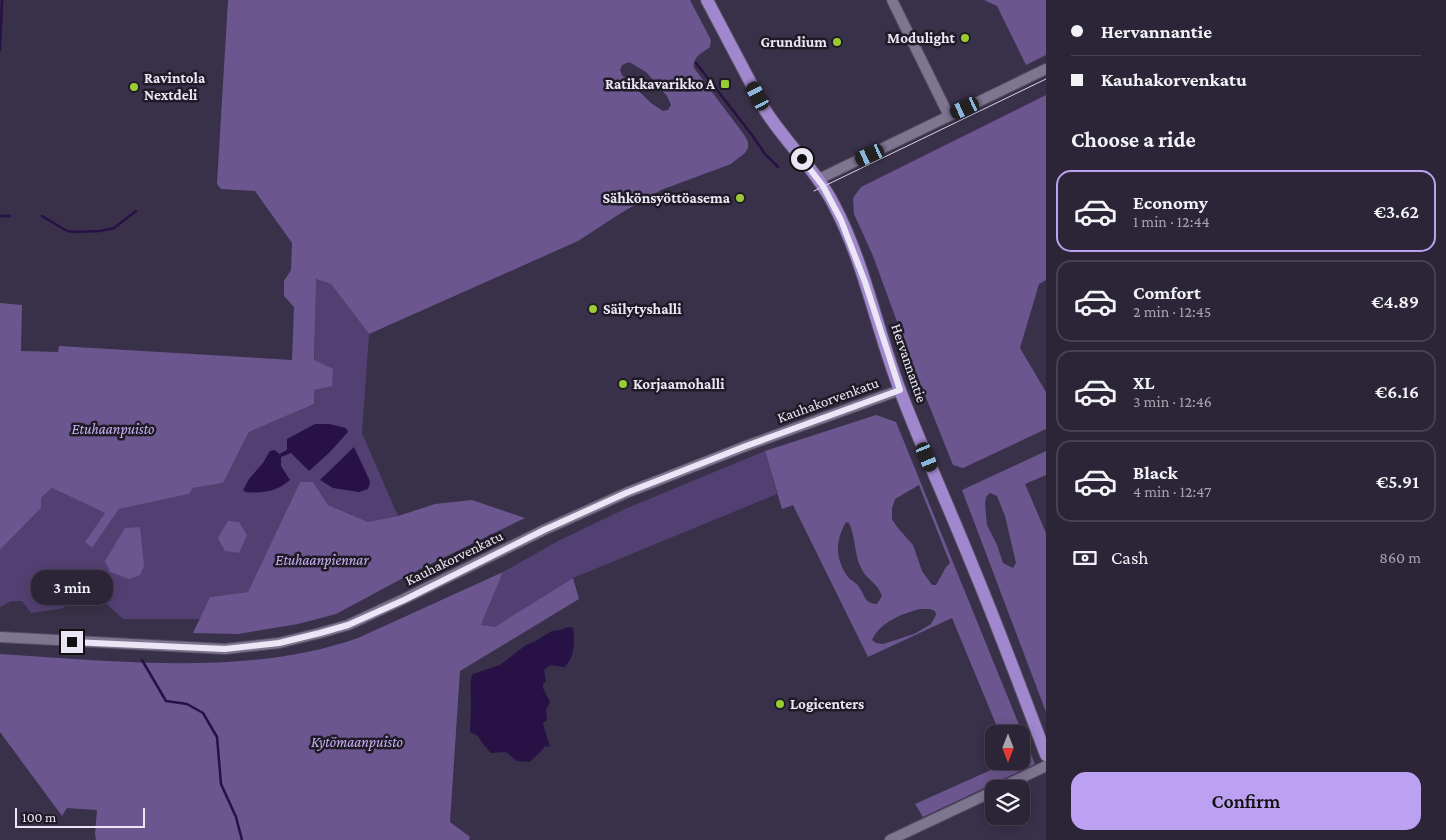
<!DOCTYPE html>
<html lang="en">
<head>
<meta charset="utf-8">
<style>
	body { margin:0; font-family:"Crimson Pro",serif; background:#373142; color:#f1f3f6; height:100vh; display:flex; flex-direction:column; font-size:19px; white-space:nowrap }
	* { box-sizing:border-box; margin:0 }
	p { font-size:16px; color:#a6a5ad }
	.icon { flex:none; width:28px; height:28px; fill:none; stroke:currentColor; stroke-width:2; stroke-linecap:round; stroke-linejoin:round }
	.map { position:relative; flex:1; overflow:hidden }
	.details { display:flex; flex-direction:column; background:#2b2537; width:400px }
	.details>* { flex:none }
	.hud { display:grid; align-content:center; height:110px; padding:0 25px; background:#2b2537 }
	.needle { width:32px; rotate:180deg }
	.buttons { position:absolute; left:985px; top:725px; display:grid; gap:10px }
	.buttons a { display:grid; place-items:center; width:45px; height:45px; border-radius:10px; background:#2b2537; box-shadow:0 2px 12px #0003,0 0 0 1px #474252; font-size:25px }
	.scale { position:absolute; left:15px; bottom:12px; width:130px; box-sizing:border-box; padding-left:5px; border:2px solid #ebe6f6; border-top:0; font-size:14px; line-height:18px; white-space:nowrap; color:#ebe6f6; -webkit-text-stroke:4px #1f1b26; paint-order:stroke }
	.end { position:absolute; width:22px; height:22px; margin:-11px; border:6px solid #ebe6f6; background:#111; box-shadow:0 0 0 2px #111 }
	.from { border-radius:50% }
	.bubble { position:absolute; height:35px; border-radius:15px; background:#2b2537; box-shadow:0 2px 12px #0003,0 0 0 1px #474252; font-size:16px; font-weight:600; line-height:35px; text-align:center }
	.car { position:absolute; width:15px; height:30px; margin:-15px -8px; border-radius:6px; box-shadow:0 0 4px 1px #0007; background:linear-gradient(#222 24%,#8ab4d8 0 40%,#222 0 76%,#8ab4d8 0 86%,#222 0) }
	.hud b { display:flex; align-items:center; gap:18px; height:48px; font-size:19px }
	.hud b+b { border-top:1px solid #474252 }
	.hud i { width:12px; height:12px; background:#f1f3f6 }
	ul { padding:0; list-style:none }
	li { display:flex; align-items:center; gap:15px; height:82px; margin:0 10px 8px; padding:0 15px; border:2px solid #474252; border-radius:15px }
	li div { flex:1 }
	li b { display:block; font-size:19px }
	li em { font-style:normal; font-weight:600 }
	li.active { border-color:#bca0f2 }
	li>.icon { width:45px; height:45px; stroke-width:1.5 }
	h2 { padding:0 25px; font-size:22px; line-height:60px }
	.pay { display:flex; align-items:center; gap:12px; height:55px; padding:0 25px; font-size:19px }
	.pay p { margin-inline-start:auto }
	.cta { display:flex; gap:10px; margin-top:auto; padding:10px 25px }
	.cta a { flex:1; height:58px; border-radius:15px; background:#bca0f2; color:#111; font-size:20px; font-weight:600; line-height:58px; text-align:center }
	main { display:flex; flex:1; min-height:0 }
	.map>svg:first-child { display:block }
	.green { fill:#534072 }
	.forest { fill:#6c568f; fill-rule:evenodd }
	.water { fill:#281144 }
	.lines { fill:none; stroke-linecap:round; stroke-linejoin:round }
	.stream { stroke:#281144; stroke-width:2.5 }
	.minor-casing { stroke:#564e63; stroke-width:12 }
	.major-casing { stroke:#564e63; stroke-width:14 }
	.minor { stroke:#7e7591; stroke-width:10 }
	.major { stroke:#a187ce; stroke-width:12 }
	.tram { stroke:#d9d4e4; stroke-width:1 }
	.route { stroke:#ebe6f6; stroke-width:6 }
	.poi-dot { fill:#9acb35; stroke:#1f1b26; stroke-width:2 }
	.labels { text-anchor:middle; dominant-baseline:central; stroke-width:5; stroke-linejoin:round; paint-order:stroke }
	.poi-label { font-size:15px; font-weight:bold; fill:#ebe6f6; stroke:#1f1b26; text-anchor:end }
	.street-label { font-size:15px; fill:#ebe6f6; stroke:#1f1b26 }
	.park-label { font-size:15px; font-style:italic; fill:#c9b1f5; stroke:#1f1b26 }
</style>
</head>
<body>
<main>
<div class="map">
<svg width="1046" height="840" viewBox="0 0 1046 840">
	<rect width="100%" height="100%" fill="#393149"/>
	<!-- green -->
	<path class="green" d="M 315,279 L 331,284 L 369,334 L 362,433 L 398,516 L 368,522 L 328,505 L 313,482 L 300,482 L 248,592 L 210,597 L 200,619 L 123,619 L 86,585 L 66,598 L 64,608 L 31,613 L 22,601 L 11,601 L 0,607 L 0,550 L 41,508 L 41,498 L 52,488 L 105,513 L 85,542 L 92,548 L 119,509 L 189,494 L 193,488 L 223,483 L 249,432 L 314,404 Z
		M 765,451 L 777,494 L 573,578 L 495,628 L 481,625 L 503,572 L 558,541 L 627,508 Z"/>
	<!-- forest -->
	<path class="forest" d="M 228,0 L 690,0 L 711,40 L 710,47 C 702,53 692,57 694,68 L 745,136 L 748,142 L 748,148 L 745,153 L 731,164 L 661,190 L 621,213 L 578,241 L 369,334 L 331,284 L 316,279 L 314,360 L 333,369 L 332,386 L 314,390 L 314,404 L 249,432 L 223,483 L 193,488 L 189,494 L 119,509 L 92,548 L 85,542 L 105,513 L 52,488 L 41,498 L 41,508 L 0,550 L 0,303 L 22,305 L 21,351 L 58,352 L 59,346 L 292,360 L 294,307 L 284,296 L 284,281 L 291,270 L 292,243 L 255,191 L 221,189 L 217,184 ZM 629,62 L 646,72 L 667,96 L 671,105 L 668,110 L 663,111 L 651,103 L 622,75 L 620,70 L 622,65 Z
		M 984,0 L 1046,0 L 1046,55 L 1026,65 L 997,6 Z
		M 1046,95 L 1046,280 L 1039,284 L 1020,348 L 1046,392 L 1046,429 L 963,468 L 953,465 L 911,360 L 873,256 L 854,214 L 853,198 L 861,187 Z
		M 876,415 L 896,422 L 1035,764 L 923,817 L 915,804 L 1011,761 L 1021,761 L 1021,734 L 1000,734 L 952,618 L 868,657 L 793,505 L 782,509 L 765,451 ZM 919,485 L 950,563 L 946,567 L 936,585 L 932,585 L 922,571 L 913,545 L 897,527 L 892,519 L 892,508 L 895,499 ZM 846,522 L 849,523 C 856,538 854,556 862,570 C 868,581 877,582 882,596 L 877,604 C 864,603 866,597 859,587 C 857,583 851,581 848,577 C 835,559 835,541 846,522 ZM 920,609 L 930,609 L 935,611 L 936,615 L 931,624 L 914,634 L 883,644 L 876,643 L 872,640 C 879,623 903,613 920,609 Z
		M 1046,451 L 1046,475 L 1025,484 L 1046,533 L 1046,712 L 962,490 ZM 990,493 L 997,496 L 1005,516 L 1016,563 L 1013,568 L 1003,563 L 997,545 L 987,525 L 985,504 L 986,497 Z
		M 300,482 L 313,482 L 328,505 L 368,522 L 398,516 L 435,504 L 472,500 L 525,518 L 420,569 L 336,614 L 298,624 L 238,634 L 193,633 L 210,597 L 248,592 Z
		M 228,521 L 239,522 L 247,535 L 239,553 L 225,551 L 218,538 Z
		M 140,527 L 144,566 L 140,575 L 129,579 L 110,572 L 105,561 L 125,528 Z
		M 503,572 L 481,625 L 495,627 L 573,578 L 579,599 L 460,671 L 450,822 L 470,837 L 469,840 L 96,840 L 95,834 L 97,810 L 67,808 L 62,816 L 0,732 L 0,654 C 116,661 247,677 358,638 Z"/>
	<!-- water -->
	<path class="water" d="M 315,424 L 329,424 L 346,428 L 348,432 L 329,453 L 309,471 L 291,453 L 281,457 L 281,466 L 290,480 C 278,491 261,494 245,492 L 243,490 L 249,479 L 263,463 L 270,451 L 275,450 L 279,454 L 287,450 L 287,439 Z
		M 354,447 L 369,479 L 370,483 L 368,489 L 359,492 L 333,488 L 320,480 Z
		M 568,627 L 573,628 C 575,641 575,658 564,667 L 550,665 L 544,670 L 546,681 L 543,684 L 543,688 L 550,702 L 546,710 L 547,720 L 543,723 L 544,727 L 550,747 L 545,746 C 541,753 535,756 530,762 L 517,761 L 506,752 L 491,753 L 483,744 L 478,736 L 470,732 C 470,723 471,714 471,706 C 471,698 469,680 473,674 L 500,665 L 526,645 L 534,642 L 552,631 L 560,630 Z"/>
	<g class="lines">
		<!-- stream -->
		<path class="stream" d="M 0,50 L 2,0
			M 696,63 L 752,135 L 765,154 L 778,167
			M 0,216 L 10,216
			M 42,216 L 67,231 L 75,232 L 100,231 L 114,228 L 136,211
			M 142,660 L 166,701 L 187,704 L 203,713 L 217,737 L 221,784 L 236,817 L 242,840"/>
		<!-- minor casing -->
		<g class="minor-casing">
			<path id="minor" d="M 892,0 L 949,116
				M 819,179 L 1046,69
				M 0,637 L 225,649 L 279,643 L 320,633 L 348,625 L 404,599 L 544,530 L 626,493 L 746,446 L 900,390
				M 998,789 L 1046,766
				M 890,840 L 994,791"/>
		</g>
		<!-- major casing -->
		<g class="major-casing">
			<path id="major" d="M 707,0 L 765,110 C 786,143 816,170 834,205 C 865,264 877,331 901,393 C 924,453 951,512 975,572 C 1000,632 1023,694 1046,755"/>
		</g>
		<!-- minor -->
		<use href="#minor" class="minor"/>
		<!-- major -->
		<use href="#major" class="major"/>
		<!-- tram -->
		<path class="tram" d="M 814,191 L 1046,79"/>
	</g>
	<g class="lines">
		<!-- route -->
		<path class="route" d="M 72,642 L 225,649 L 279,643 L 320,633 L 348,625 L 404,600 L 544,530 L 626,493 L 746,446 L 900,390 L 865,282 L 841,220 L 823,186 L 802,159"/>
	</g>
	<!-- markers -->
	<g class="poi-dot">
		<circle cx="965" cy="38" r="5"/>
		<circle cx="837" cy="42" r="5"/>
		<rect x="720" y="79" width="10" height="10" rx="2.5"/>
		<circle cx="134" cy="87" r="5"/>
		<circle cx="740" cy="198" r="5"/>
		<circle cx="593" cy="309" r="5"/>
		<circle cx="623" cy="384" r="5"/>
		<circle cx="780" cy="704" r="5"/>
	</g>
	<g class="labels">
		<!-- poi labels -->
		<g class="poi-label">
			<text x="955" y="38">Modulight</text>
			<text x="827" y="42">Grundium</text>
			<text x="144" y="78" text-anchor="start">Ravintola<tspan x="144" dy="17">Nextdeli</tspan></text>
			<text x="715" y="84">Ratikkavarikko A</text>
			<text x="730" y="198">Sähkönsyöttöasema</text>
			<text x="603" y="309" text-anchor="start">Säilytyshalli</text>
			<text x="633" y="384" text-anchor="start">Korjaamohalli</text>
			<text x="790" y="704" text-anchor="start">Logicenters</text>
		</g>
		<!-- street labels -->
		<g class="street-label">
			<text transform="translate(909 363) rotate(71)">Hervannantie</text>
			<text transform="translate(828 400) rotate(-20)">Kauhakorvenkatu</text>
			<text transform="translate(454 558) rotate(-26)">Kauhakorvenkatu</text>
		</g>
		<!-- park labels -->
		<g class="park-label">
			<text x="113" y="429">Etuhaanpuisto</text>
			<text x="322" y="560">Etuhaanpiennar</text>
			<text x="357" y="742">Kytömaanpuisto</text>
		</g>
	</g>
</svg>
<div class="buttons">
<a><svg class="needle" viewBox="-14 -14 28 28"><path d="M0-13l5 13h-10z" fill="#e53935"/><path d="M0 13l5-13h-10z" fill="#a6a5ad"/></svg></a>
<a><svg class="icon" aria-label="layers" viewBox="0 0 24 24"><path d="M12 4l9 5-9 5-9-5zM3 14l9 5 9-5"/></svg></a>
</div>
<div class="scale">100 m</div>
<i class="end from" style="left:802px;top:159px"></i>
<i class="end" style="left:72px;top:642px"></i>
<div class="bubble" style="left:31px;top:570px;width:82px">3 min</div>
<i class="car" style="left:758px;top:96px;rotate:332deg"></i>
<i class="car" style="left:965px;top:108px;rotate:245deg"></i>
<i class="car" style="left:870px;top:155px;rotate:245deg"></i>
<i class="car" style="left:927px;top:457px;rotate:157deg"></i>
</div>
<section class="details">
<div class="hud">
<b><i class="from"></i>Hervannantie</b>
<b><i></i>Kauhakorvenkatu</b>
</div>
<h2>Choose a ride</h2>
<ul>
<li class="active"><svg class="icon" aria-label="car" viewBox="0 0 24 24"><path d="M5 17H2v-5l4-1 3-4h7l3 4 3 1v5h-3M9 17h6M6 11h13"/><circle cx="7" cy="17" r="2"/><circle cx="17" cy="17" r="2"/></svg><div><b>Economy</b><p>1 min · 12:44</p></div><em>€3.62</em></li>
<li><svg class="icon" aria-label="car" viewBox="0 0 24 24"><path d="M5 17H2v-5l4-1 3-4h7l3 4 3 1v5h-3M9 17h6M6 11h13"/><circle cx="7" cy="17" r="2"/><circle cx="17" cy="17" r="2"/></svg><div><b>Comfort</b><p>2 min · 12:45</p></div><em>€4.89</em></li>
<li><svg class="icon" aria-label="car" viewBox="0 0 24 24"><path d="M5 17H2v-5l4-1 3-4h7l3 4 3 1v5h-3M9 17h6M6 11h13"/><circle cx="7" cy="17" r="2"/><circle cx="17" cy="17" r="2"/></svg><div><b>XL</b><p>3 min · 12:46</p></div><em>€6.16</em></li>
<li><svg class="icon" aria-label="car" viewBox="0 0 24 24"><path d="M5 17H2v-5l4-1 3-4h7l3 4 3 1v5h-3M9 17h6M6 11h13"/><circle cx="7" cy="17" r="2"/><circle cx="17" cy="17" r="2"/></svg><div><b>Black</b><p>4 min · 12:47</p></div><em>€5.91</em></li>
</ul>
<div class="pay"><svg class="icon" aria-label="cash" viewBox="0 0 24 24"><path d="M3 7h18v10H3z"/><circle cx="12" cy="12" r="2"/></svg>Cash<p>860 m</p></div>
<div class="cta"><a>Confirm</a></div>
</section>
</main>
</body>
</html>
